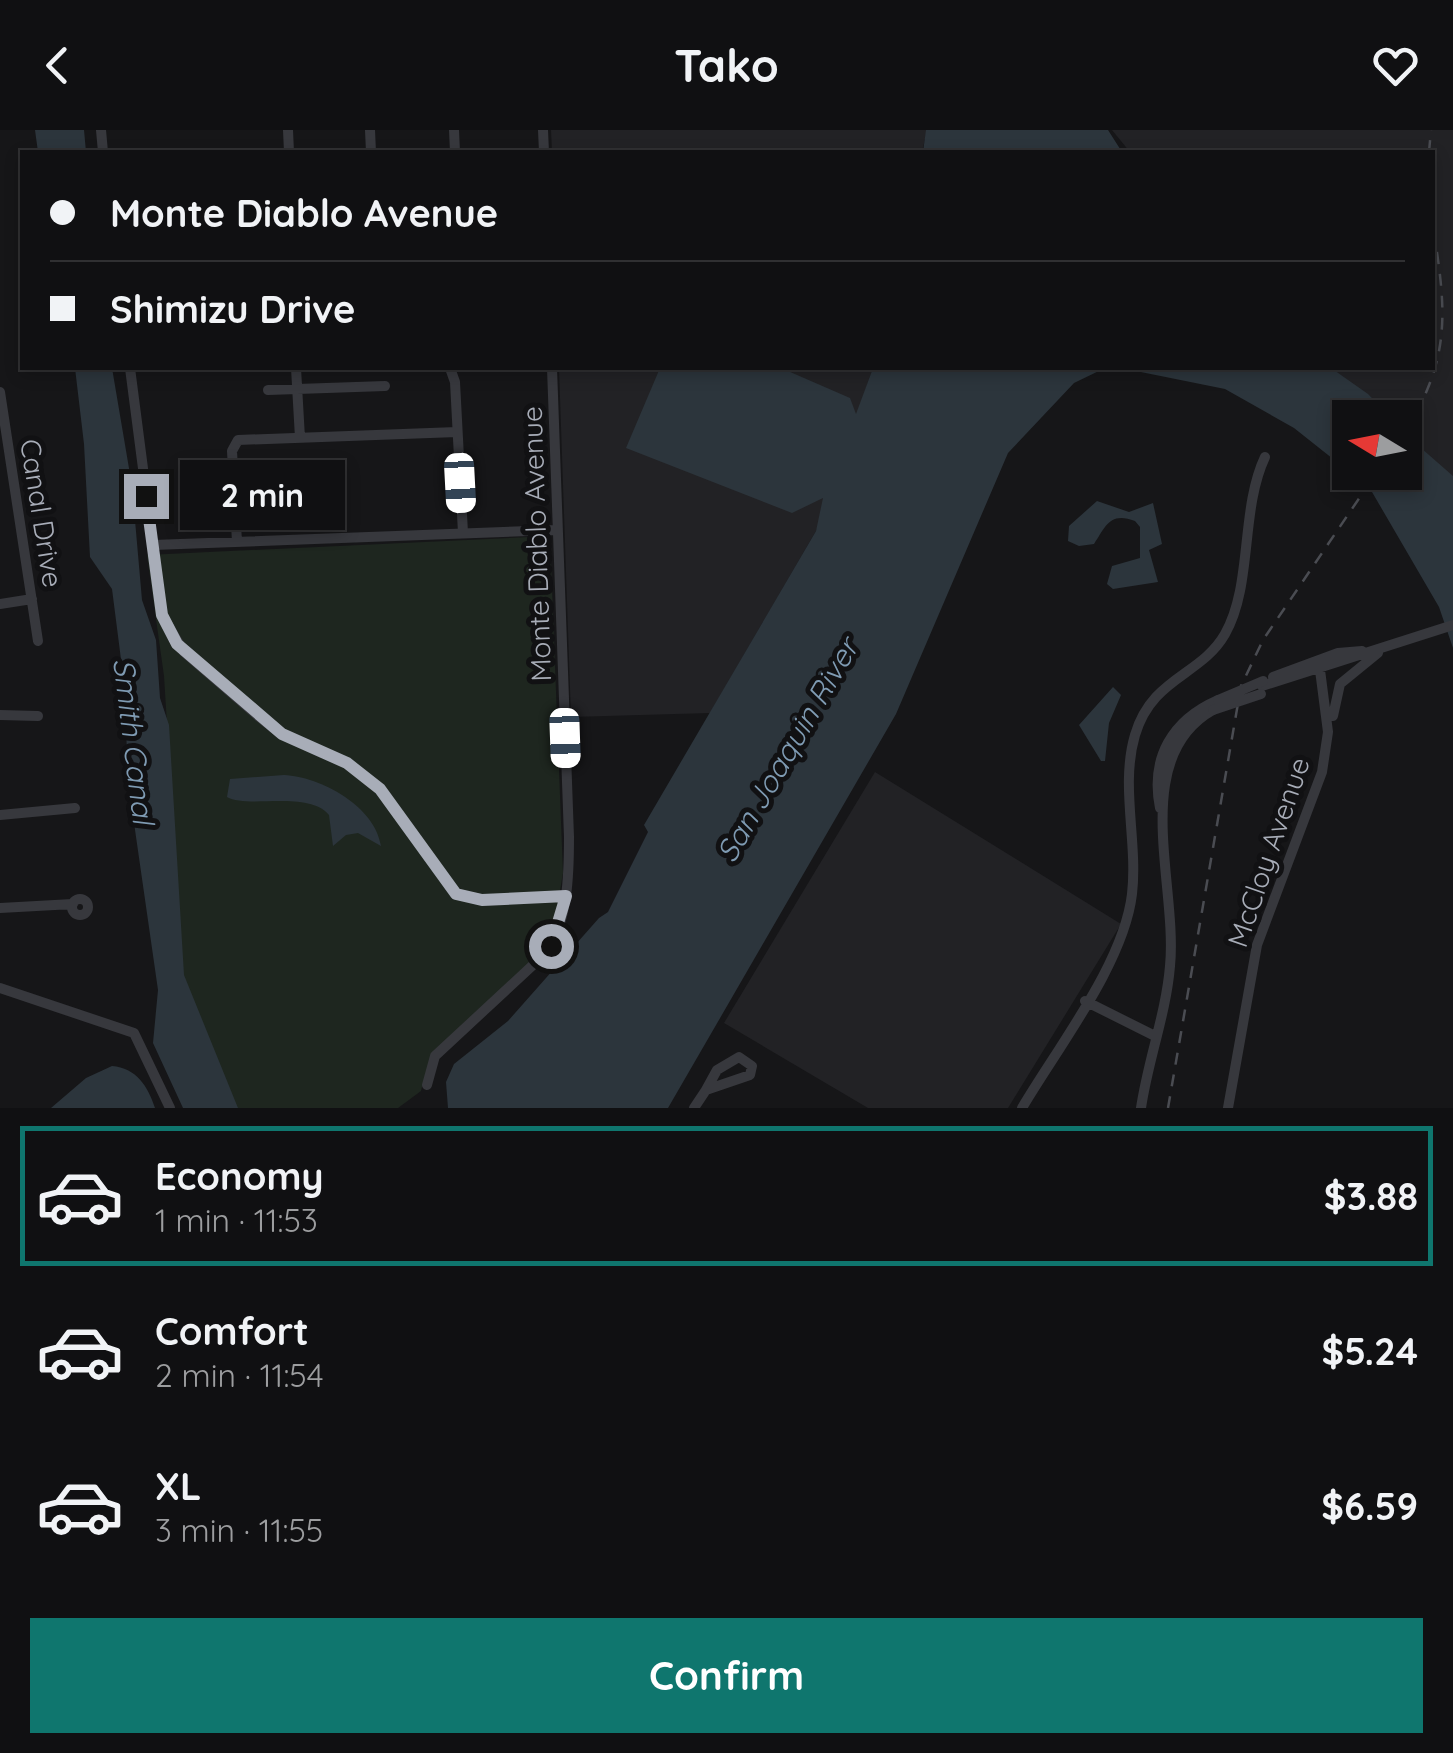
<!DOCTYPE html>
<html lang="en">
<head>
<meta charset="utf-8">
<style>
	body { margin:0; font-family:Quicksand,sans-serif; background:#1e1e20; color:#f1f3f6; height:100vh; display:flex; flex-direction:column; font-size:38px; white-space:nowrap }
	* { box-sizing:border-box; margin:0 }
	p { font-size:32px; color:#9c9d9f }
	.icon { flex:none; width:55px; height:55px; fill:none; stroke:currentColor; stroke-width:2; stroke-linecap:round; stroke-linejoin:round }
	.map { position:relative; height:978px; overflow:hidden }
	.side { display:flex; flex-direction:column; background:#101012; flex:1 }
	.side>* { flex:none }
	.guide { position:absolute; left:20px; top:20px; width:1415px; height:220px; border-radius:0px; box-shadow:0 5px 15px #0003,0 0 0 2px #303032; display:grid; align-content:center; height:220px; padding:0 30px; background:#101012 }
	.needle { width:65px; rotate:280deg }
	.controls { position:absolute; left:1332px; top:270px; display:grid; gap:20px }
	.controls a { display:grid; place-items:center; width:90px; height:90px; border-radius:0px; background:#101012; box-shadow:0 5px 15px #0003,0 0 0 2px #303032; font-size:50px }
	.end { position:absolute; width:45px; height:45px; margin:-22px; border:12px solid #a8adb8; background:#111; box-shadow:0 0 0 5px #111 }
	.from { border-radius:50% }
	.bubble { position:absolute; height:70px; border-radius:0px; background:#101012; box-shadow:0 5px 15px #0003,0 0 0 2px #303032; font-size:32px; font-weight:700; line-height:70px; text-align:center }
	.car { position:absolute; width:30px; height:60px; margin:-30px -15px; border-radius:12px; box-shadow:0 0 8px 2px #0007; background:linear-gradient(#fff 24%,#345 0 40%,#fff 0 76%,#345 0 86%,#fff 0) }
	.guide b { display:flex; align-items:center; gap:35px; height:95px; font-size:38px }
	.guide b+b { border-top:2px solid #303032 }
	.guide i { width:25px; height:25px; background:#f1f3f6 }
	ul { padding:18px 0 0; list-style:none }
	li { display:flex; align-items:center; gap:30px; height:140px; margin:0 20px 15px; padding:0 10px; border:5px solid transparent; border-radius:0px }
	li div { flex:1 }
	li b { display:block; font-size:38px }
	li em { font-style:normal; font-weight:700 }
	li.current { border-color:#0f766e }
	li>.icon { width:90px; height:90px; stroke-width:1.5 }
	.action { display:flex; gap:20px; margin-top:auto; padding:20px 30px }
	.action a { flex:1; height:115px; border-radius:0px; background:#0f766e; color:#fff; font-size:40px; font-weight:700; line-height:115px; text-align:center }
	header { display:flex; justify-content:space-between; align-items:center; height:130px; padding:0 30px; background:#101012; font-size:45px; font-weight:700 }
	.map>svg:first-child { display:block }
	.built { fill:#222225 }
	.green { fill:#1e261f }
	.water { fill:#2c353c }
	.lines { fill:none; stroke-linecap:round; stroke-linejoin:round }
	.minor { stroke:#37383d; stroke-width:10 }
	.rail { stroke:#4a4c52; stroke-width:2.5; stroke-dasharray:12 10; stroke-linecap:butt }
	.minor-bridge { stroke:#37383d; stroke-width:10 }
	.route { stroke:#a8adb8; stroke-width:12 }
	.labels { text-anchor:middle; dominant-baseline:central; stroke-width:10; stroke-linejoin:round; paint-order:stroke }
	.street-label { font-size:28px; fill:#a8adb8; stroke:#111113 }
	.water-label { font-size:30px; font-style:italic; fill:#7f9bb3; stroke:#111113 }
</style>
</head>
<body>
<header><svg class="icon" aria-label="back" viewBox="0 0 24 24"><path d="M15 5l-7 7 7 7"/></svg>Tako<svg class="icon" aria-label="heart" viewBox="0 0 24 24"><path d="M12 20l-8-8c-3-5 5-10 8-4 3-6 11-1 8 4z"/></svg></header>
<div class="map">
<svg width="1453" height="978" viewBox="0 0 1453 978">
	<rect width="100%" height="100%" fill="#161618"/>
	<!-- built -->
	<path class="built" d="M 551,0 L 927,0 L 922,22 L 552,22 Z
		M 1112,0 L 1453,0 L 1453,364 L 1405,322 L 1405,288 L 1365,287 L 1311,238 L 1432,238 L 1432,22 L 1130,22 Z
		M 559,238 L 873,238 L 816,401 L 710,583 L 571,587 Z
		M 875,642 L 1121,794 L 1008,978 L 868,978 L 724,893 Z"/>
	<!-- green -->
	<path class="green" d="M 550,406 L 563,743 C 558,770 556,800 542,825 C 512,876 435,899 421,961 L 398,978 L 233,978 L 183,850 L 164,546 L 147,425 Z"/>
	<!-- water -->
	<path class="water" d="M 35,0 L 84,0 L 86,22 L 38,22 Z
		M 926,0 L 1108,0 L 1122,22 L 923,22 Z
		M 75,238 L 112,238 L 132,356 L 142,470 L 156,510 L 160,568 L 169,595 L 184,845 L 238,978 L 183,978 L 153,913 L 158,860 L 129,658 L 123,545 L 112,459 L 90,427 L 84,314 Z
		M 660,238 L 781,238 L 850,268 L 856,284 L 873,238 L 1105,238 L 1074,253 L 1008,323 L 896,584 L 668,978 L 448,978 L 446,952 L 454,934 L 508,891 L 599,788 L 608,782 L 648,702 L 644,695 L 816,401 L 823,368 L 792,383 L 626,318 Z
		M 1121,238 L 1331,238 L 1368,264 L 1390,287 L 1350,288 L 1350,342 L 1405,342 L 1405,304 L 1453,346 L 1453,518 L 1439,477 L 1372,362 L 1352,344 L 1294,298 L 1225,259 Z
		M 1097,371 L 1129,382 L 1153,373 L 1162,414 L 1149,420 L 1158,452 L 1113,459 L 1107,454 L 1112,436 L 1140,428 L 1140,397 L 1135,391 C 1109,381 1105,398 1094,414 L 1079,416 L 1068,411 L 1069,396 Z
		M 1113,557 L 1121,565 L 1109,593 L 1105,631 L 1101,631 L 1079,595 Z
		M 284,645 C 321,647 375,676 381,716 L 358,703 L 346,705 L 333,716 L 329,685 C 308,660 247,679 227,667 L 230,649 Z
		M 112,936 C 136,938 148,956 155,978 L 51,978 L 86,948 Z"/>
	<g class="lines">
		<!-- minor -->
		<path class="minor" d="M 101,0 L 103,22
			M 288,0 L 289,22
			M 370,0 L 371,22
			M 454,0 L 455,22
			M 543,0 L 544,22
			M 130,238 L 162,485 L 184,522 L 258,586 L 281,604 L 347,633 L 380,659 L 456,764 L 483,770 L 565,766
			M 296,238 L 300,308
			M 450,238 L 455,252 L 463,403
			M 268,260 L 385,256
			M 0,262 L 38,511
			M 237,412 L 232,321 L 238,310 L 457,302
			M 153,415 L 556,400
			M 0,474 L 32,469
			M 1273,547 L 1338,523 L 1362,521
			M 1262,556 L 1453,495
			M 0,585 L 38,586
			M 1333,586 L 1340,554 L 1378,523
			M 1160,678 C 1150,628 1172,590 1218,570
			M 0,685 L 75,678
			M72 777a8 8 0 1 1 16 0a8 8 0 1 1-16 0Z
			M 0,778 L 73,774
			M 0,858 L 134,903 L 170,978
			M 1085,871 L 1155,906
			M 739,927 L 752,936 L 750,945 L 706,960 L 717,940 Z
			M 427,955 L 435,926 L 547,822 C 568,789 569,745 569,707 L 552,238
			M 694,978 L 706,960
			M 1022,978 C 1058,917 1124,833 1132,764 C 1138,711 1120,656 1135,605 C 1152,547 1201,546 1225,504 C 1253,455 1240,380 1265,327
			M 1141,978 C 1148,930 1166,884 1170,836 C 1178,755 1128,628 1213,580
			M 1228,978 L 1257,815 L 1322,642 L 1328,602 L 1320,540"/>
		<!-- rail -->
		<path class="rail" d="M 1429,22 L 1431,0
			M 1405,302 C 1453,225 1446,178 1432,90
			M 1168,978 L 1241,556 L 1263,510 L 1377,342"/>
		<!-- minor-bridge -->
		<path class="minor-bridge" d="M 1218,570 L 1263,551
			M 1213,580 L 1261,564"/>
	</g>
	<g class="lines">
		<!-- route -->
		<path class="route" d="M 146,366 L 162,485 L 177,514 L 282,604 L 347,633 L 380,659 L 456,764 L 482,770 L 566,766 L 551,816"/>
	</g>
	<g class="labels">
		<!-- street labels -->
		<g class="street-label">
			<text transform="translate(42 383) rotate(81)">Canal Drive</text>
			<text transform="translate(536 414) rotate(-92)">Monte Diablo Avenue</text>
			<text transform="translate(1268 722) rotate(-71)">McCloy Avenue</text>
		</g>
		<!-- water labels -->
		<g class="water-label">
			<text transform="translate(134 611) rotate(83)">Smith Canal</text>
			<text transform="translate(787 620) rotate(-60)">San Joaquin River</text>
		</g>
	</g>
</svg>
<div class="controls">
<a><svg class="needle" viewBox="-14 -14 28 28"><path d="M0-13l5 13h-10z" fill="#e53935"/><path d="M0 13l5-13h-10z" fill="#9c9d9f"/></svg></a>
</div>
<i class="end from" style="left:551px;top:816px"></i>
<i class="end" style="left:146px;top:366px"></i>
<div class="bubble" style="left:180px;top:330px;width:165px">2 min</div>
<i class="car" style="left:460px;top:353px;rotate:177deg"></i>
<i class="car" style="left:565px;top:608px;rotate:178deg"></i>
<div class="guide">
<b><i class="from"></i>Monte Diablo Avenue</b>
<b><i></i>Shimizu Drive</b>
</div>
</div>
<section class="side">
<ul>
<li class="current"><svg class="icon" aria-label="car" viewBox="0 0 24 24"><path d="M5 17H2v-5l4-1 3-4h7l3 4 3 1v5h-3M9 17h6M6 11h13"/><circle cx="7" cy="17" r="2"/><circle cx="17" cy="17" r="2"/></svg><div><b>Economy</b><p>1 min · 11:53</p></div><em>$3.88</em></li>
<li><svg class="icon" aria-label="car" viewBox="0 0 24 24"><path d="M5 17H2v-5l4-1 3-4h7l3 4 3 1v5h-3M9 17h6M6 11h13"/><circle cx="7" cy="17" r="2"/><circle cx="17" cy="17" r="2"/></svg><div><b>Comfort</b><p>2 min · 11:54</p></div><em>$5.24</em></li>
<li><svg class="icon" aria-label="car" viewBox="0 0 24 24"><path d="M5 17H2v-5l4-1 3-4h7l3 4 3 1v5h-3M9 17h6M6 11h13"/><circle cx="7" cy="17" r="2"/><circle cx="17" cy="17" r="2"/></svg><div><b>XL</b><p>3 min · 11:55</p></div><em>$6.59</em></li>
</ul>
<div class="action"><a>Confirm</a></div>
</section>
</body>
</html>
